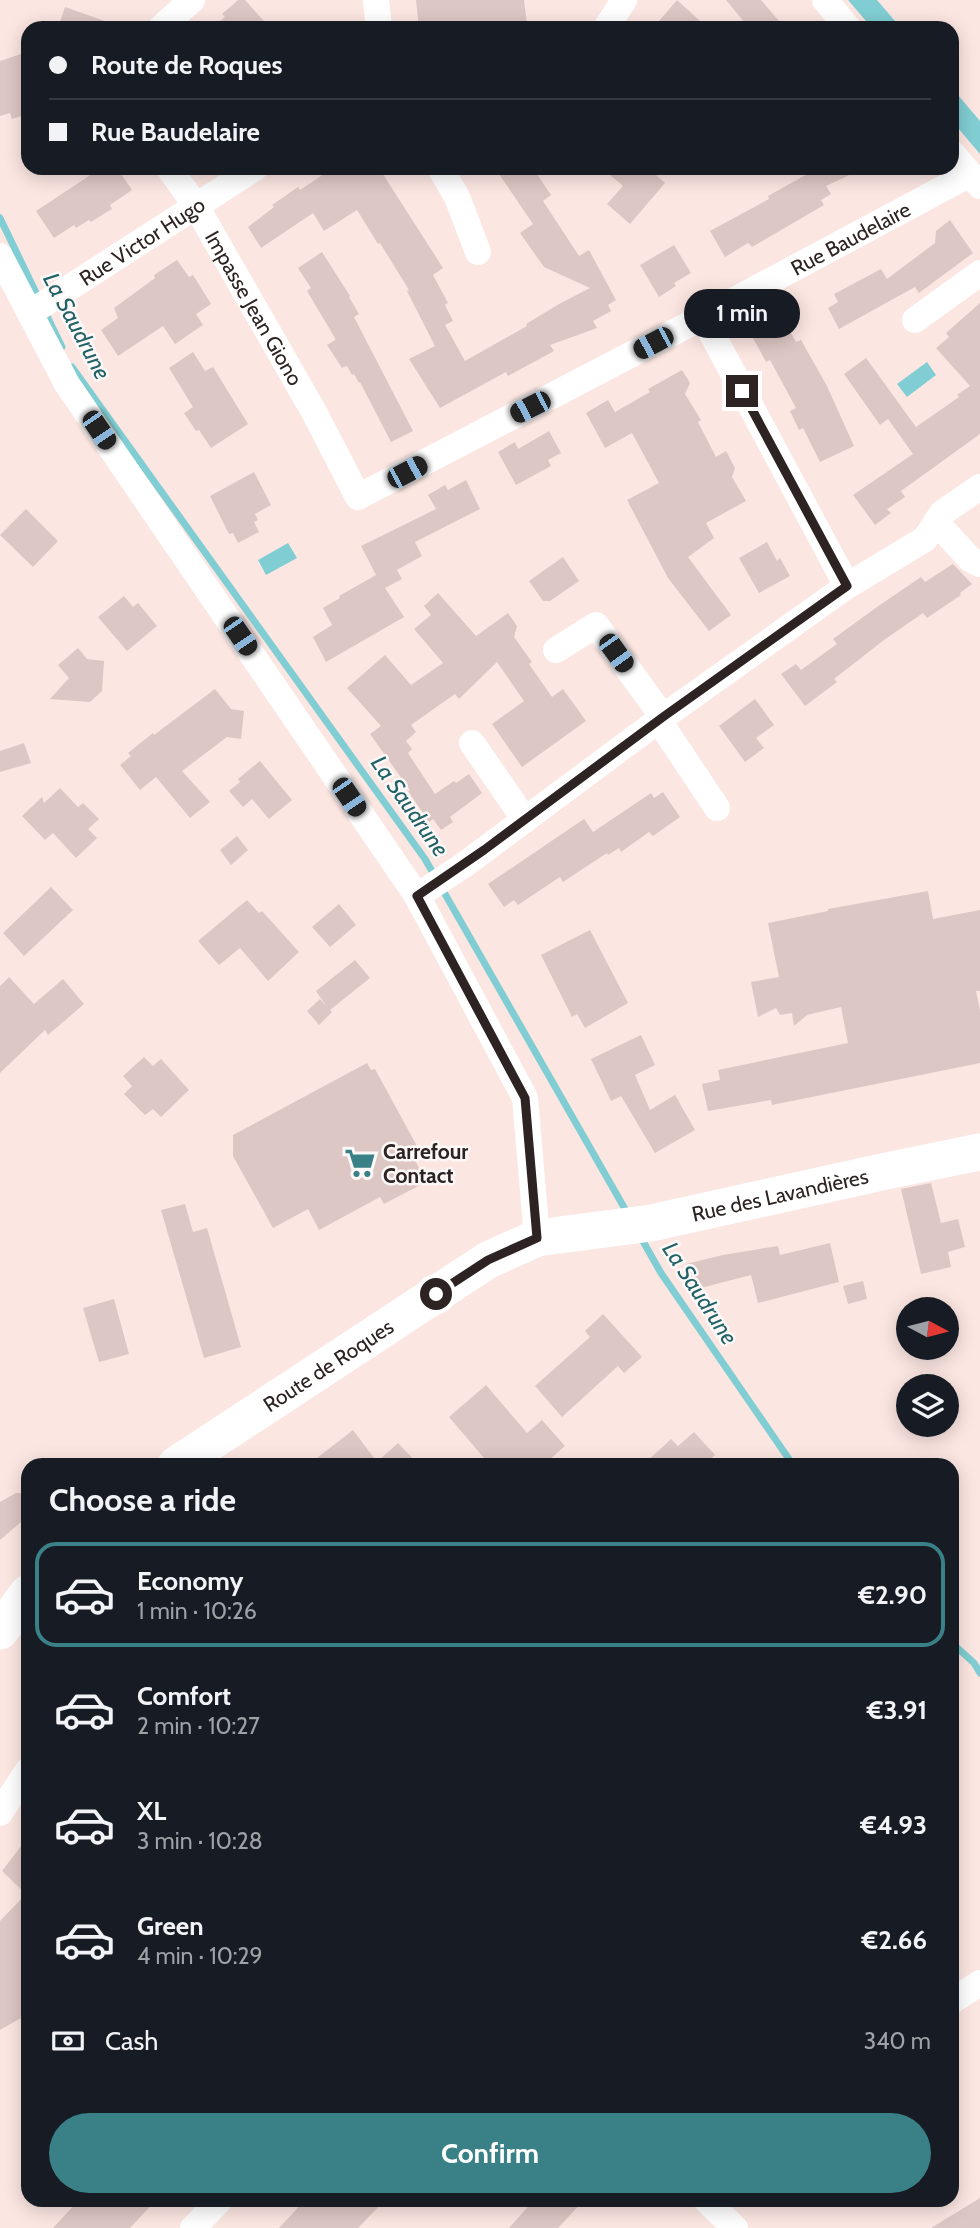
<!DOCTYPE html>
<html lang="en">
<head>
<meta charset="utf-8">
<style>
	body { margin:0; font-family:Cabin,sans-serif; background:#20242c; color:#f1f3f6; height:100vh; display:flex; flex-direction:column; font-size:26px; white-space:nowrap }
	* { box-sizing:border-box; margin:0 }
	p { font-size:23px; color:#9ea1a6 }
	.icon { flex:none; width:38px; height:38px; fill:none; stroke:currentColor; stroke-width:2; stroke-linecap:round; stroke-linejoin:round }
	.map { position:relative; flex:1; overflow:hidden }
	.side { position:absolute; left:21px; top:1458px; width:938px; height:749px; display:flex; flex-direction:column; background:#171b24; border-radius:21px; box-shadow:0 4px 18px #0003 }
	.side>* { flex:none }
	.guide { position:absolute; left:21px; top:21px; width:938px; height:154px; border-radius:21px; box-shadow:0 4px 18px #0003; display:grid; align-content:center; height:154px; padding:0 28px; background:#171b24 }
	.needle { width:46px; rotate:97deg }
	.tools { position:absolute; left:896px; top:1297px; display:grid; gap:14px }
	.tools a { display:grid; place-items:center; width:63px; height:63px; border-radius:50%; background:#171b24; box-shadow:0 4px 18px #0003; font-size:35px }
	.end { position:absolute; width:32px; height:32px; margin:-16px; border:9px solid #2c2322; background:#fff; box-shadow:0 0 0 4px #fff }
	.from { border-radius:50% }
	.bubble { position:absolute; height:49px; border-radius:24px; background:#171b24; box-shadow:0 4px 18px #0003; font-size:23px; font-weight:700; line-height:49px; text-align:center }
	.car { position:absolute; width:21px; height:42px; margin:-21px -10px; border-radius:9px; box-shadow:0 0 5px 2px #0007; background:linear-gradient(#222 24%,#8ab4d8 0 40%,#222 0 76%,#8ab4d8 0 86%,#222 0) }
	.guide b { display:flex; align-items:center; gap:24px; height:66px; font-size:26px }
	.guide b+b { border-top:2px solid #363941 }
	.guide i { width:18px; height:18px; background:#f1f3f6 }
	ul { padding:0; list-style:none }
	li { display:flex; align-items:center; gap:21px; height:105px; margin:0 14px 10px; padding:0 14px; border:4px solid transparent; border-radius:21px }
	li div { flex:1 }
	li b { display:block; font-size:26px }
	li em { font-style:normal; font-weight:700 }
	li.active { border-color:#398186 }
	li>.icon { width:63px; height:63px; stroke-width:1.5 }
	h2 { padding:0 28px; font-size:32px; line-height:84px }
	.pay { display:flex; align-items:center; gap:18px; height:77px; padding:0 28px; font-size:26px }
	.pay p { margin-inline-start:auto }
	.primary-button { display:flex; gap:14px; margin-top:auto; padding:14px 28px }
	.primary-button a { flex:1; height:80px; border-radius:42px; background:#398186; color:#fff; font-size:28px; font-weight:700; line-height:80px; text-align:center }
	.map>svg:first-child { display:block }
	.water { fill:#80ced3 }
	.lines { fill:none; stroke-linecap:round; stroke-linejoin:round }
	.stream { stroke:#80ced3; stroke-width:7 }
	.building { fill:#ddc7c4 }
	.street { stroke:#fff; stroke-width:26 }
	.secondary { stroke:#fff; stroke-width:37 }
	.route { stroke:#2c2322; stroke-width:9 }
	.labels { text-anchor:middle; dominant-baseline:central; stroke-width:5; stroke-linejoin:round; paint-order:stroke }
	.street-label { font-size:21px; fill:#2c2322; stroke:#fcf8f7 }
	.poi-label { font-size:21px; font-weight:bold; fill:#2c2322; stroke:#fcf8f7; text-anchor:start }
	.water-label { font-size:23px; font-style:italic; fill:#216266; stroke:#fcf8f7 }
</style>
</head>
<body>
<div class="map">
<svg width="980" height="2228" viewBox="0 0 980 2228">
	<rect width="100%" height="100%" fill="#fce6e2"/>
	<!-- water -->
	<path class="water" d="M 848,0 L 877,0 L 901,28 L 872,28 Z
		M 952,88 L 980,121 L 980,154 L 952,121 Z
		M 927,362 L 936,375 L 907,397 L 897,384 Z
		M 288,543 L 297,558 L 266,575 L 258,560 Z"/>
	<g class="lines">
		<!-- stream -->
		<path class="stream" d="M 0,218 L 39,299
			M 44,310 L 62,347
			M 72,367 L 425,859 L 629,1216
			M 640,1236 L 661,1273 L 793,1465
			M 952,1643 L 974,1663 L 980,1673"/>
	</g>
	<!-- building -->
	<path class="building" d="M 238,0 L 245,0 L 270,28 L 212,28 L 225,17 L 222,14 Z
		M 416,0 L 524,0 L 527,24 L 499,28 L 419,28 Z
		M 677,0 L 708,28 L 653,28 Z
		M 726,0 L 761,0 L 785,28 L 749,28 Z
		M 65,7 L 116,25 L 116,28 L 58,28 Z
		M 24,53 L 28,66 L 28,114 L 12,119 L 10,113 L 0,116 L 0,61 Z
		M 101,168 L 117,168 L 132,190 L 110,205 L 112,209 L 102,215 L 91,222 L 89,220 L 76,228 L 74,225 L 54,238 L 36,211 Z
		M 333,168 L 379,168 L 443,268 L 433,275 L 448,303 L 445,305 L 453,321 L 445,325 L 465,361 L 527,326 L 526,324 L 559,304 L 590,288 L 544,267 L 520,233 L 533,224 L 495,168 L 533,168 L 551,195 L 543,201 L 579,256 L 589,250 L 616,300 L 608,305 L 611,311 L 593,321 L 597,328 L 550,345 L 554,351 L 508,376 L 506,372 L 440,408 L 409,359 L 435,346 L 407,291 L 409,290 L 380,243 L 378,244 L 357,210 L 324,231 L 313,213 L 261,248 L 248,227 L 274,207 L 272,205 L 298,187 L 300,190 Z
		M 602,168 L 648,168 L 665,183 L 630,224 L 607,204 L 623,186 Z
		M 818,168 L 864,168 L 826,186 L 831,194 L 821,200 L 824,205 L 752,247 L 748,243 L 725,257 L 710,231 L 769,199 L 768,196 Z
		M 950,220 L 973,253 L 919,293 L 915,287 L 839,329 L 828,308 L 838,302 L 834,294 L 881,269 L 887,279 L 935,243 L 936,231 Z
		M 674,245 L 691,273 L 674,283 L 676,286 L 659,297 L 640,265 Z
		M 322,252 L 350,296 L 349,297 L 359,314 L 354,317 L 413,431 L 391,442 L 360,382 L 359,383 L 354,374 L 352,375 L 347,366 L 342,368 L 327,345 L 335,340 L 335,338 L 307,291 L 311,288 L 298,268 Z
		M 177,260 L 189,277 L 193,275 L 211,304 L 196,314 L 203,325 L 175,344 L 163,326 L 118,356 L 101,330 L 118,318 L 114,308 L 155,278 L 154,275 Z
		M 980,303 L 980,434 L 901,491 L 905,497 L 887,509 L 891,513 L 875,525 L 853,495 L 913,454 L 888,419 L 880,425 L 844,374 L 866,358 L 916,427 L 959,397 L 957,395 L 970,386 L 936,348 L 949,337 L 946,333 Z
		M 784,321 L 796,342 L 801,340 L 827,386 L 854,446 L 820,462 L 803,428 L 799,430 L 790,411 L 796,408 L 770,360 L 766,362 L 753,338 Z
		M 193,352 L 205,371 L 213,367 L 248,424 L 211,448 L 199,430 L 196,431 L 184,413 L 193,407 L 169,368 Z
		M 682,370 L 690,383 L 685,394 L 701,420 L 698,422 L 716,457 L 726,451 L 735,468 L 732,477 L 746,501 L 706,523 L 714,538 L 688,557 L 731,615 L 709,631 L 668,578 L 627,500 L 659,483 L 632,433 L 605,448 L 586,413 L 608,400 L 615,412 L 650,392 L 648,389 Z
		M 549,431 L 561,453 L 548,460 L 551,466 L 516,485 L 498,452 L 515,442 L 518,449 Z
		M 254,472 L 271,505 L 255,514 L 258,520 L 254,522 L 259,532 L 238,543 L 233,533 L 229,534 L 210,496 Z
		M 466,480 L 480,509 L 415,542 L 422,556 L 397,570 L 402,579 L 385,588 L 404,617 L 326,662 L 313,637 L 332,625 L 323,608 L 340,598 L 339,596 L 376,575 L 361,546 L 436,509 L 428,495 L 445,485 L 448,490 Z
		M 26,509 L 58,541 L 33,567 L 0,535 Z
		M 767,542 L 777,561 L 780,558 L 790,576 L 759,593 L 739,558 Z
		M 563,557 L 579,581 L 550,601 L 543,601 L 529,581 Z
		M 953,564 L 972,584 L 960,593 L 961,595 L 927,618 L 923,613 L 884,640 L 834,679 L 837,682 L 805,706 L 781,674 L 796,664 L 801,670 L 837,644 L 833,639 L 877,607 L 921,577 L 925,582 Z
		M 438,593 L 476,636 L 508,613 L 517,626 L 514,637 L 532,662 L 529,664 L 552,697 L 563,689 L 586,721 L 522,767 L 492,724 L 524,701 L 497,662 L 459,699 L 455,694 L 411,725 L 416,732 L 406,741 L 412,749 L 408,753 L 435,794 L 454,781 L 456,783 L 469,774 L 482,793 L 450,817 L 453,822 L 441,830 L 433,819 L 429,822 L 408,791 L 410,790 L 370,734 L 381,726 L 347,688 L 385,655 L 411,685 L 443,663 L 414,629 L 431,615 L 424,606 Z
		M 124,596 L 133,607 L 138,603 L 157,626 L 127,651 L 98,617 Z
		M 78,648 L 87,659 L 104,661 L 102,691 L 90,702 L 50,699 L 69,678 L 58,665 Z
		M 215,689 L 231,709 L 244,711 L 241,739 L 227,737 L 182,771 L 210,802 L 190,818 L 156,777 L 140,790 L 120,765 L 131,756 L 128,753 L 153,733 L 154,735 Z
		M 755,699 L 774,725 L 756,738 L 764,748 L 745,762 L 719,726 Z
		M 24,743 L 31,763 L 0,772 L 0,751 Z
		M 260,761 L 292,800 L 269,819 L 252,799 L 243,807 L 229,791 L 240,782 L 238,779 Z
		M 60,788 L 78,807 L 83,803 L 99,819 L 88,829 L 97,838 L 76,858 L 53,833 L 45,840 L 22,816 L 42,797 L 44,803 Z
		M 663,792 L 680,817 L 653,836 L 649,832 L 621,852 L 619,848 L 608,855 L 607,853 L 563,882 L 560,877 L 518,905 L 514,900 L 504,907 L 488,884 L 584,819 L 593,832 L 651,793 L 654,798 Z
		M 237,836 L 248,850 L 231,865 L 220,850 Z
		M 51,887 L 73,910 L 24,956 L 3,933 Z
		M 928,891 L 933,919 L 980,910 L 980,991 L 976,991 L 980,1010 L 980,1063 L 772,1105 L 771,1100 L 708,1111 L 702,1084 L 720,1080 L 718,1070 L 848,1043 L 841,1007 L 807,1015 L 794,1026 L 792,1013 L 780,1015 L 776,1008 L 758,1017 L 751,982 L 779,977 L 768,923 L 828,911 L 828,909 Z
		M 247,900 L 259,913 L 262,911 L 299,952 L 268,981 L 240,948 L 219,965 L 198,941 Z
		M 339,904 L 356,925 L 330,947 L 312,927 Z
		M 590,930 L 628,1003 L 585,1028 L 577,1014 L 572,1017 L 541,955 Z
		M 355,960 L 370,978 L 330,1010 L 332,1012 L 319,1025 L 307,1011 L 320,999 L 327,1007 L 316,991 Z
		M 9,977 L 34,1004 L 63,979 L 84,1004 L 48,1035 L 45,1030 L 0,1073 L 0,986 Z
		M 641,1035 L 655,1065 L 635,1075 L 650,1110 L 675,1095 L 695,1130 L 655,1153 L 621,1096 L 611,1101 L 591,1059 Z
		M 144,1057 L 153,1066 L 161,1059 L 189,1090 L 161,1117 L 153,1109 L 145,1115 L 124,1094 L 132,1086 L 123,1076 Z
		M 367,1063 L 371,1070 L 375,1069 L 418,1148 L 411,1152 L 426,1182 L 384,1204 L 380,1197 L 319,1230 L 308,1209 L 273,1228 L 233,1156 L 233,1135 Z
		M 931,1183 L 941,1223 L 958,1219 L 965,1247 L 948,1252 L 951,1267 L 921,1274 L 901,1189 Z
		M 185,1204 L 193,1232 L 207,1228 L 241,1347 L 204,1358 L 161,1210 Z
		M 830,1243 L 839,1282 L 758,1303 L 751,1275 L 693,1290 L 686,1264 L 723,1255 L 778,1246 L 780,1255 Z
		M 863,1281 L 867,1299 L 848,1304 L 843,1286 Z
		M 114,1299 L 129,1354 L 99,1362 L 83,1308 Z
		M 603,1314 L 642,1357 L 624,1373 L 618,1366 L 562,1417 L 535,1386 L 590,1337 L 585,1331 Z
		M 486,1385 L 527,1433 L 542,1420 L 565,1446 L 543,1465 L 490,1465 L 449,1417 Z
		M 353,1430 L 377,1462 L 398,1443 L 419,1465 L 308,1465 Z
		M 694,1432 L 715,1455 L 704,1465 L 643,1465 L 671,1439 L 678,1446 Z
		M 16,1493 L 28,1493 L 28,1516 L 0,1540 L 0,1502 Z
		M 28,1837 L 28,2014 L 0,2030 L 0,1921 L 26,1894 L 2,1871 Z
		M 980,2198 L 980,2228 L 931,2228 Z
		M 79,2200 L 156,2200 L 130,2228 L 53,2228 Z
		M 305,2200 L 385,2200 L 358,2228 L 279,2228 Z
		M 534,2200 L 584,2200 L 558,2228 L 509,2228 Z"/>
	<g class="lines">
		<!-- street -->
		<g class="street">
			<path d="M 376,0 L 379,28"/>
			<path d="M 825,0 L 848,28"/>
			<path d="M 161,28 L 192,0"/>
			<path d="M 606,28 L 624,0"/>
			<path d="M 952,153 L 980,186"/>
			<path id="s1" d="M 169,168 L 196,206 L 314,412 L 358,497 L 703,317 L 970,174"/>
			<path d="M 440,168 L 457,197 L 478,252"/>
			<path d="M 0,256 L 67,384 L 417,896 L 525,1098 L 537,1238"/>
			<path id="s2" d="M 30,313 L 255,168"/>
			<path d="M 703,317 L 847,586"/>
			<path d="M 915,320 L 980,273"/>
			<path d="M 936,522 L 970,559 L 980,564"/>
			<path d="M 556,650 L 596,625 L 663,717"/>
			<path d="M 659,721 L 717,808"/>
			<path d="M 472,743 L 525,820"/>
			<path d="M 417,896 L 464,865 L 663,717 L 847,586 L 925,539 L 942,513 L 980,487"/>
			<path d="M 0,1813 L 28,1770"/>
			<path d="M 952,2001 L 980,1983"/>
			<path d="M 706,2200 L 735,2228"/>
			<path d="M 193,2228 L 220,2200"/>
		</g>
		<!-- secondary -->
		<g class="secondary">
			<path id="s3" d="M 176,1465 L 488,1260 L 537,1238 L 651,1223 L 891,1170 L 980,1152"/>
			<path d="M 0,1631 L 28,1593"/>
		</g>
	</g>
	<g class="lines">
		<!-- route -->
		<path class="route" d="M 436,1294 L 488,1260 L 537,1238 L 525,1098 L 417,896 L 484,850 L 663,717 L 847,586 L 742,391"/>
	</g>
	<!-- icons -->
	<defs>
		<g id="supermarket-bare" transform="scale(2.415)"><path d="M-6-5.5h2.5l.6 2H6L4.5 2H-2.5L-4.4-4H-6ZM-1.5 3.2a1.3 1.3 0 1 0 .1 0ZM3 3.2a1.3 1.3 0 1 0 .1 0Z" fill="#398186" stroke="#fcf8f7" stroke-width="2.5" paint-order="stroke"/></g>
	</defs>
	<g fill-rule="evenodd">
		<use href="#supermarket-bare" x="360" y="1163"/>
	</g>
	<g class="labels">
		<!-- street labels -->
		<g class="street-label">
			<text stroke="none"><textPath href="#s1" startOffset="936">Rue Baudelaire</textPath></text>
			<text stroke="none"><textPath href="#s2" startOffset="133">Rue Victor Hugo</textPath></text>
			<text stroke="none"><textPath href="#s1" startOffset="164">Impasse Jean Giono</textPath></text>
			<text stroke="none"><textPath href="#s3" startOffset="674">Rue des Lavandières</textPath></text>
			<text stroke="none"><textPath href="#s3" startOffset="182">Route de Roques</textPath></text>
		</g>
		<!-- poi labels -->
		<g class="poi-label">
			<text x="383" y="1151">Carrefour<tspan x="383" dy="24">Contact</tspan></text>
		</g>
		<!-- water labels -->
		<g class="water-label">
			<text transform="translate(77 326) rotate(62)">La Saudrune</text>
			<text transform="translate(410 806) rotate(55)">La Saudrune</text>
			<text transform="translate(700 1293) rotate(57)">La Saudrune</text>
		</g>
	</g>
</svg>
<div class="tools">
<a><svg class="needle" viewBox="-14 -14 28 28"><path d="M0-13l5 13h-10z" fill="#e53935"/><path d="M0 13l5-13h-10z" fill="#9ea1a6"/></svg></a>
<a><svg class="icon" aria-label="layers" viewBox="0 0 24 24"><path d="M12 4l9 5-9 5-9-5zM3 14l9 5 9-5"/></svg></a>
</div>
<i class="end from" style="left:436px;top:1294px"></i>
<i class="end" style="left:742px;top:391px"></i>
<div class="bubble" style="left:684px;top:289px;width:116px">1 min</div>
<i class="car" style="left:653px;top:343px;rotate:242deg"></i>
<i class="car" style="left:530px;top:407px;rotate:243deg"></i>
<i class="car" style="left:99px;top:430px;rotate:146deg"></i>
<i class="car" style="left:407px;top:472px;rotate:62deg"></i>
<i class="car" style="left:240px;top:636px;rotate:146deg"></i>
<i class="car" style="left:616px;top:653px;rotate:144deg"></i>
<i class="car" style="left:349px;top:797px;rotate:146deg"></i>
<div class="guide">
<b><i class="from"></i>Route de Roques</b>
<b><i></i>Rue Baudelaire</b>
</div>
<section class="side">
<h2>Choose a ride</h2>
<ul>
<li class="active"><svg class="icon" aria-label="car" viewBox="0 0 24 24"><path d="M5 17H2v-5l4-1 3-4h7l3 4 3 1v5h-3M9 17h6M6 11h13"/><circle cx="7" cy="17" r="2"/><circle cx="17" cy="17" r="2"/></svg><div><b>Economy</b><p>1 min · 10:26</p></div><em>€2.90</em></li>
<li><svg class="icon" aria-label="car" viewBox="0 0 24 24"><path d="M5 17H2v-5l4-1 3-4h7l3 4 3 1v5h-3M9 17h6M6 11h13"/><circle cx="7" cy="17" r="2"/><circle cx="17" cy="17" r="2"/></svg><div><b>Comfort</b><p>2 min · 10:27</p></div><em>€3.91</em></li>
<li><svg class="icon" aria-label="car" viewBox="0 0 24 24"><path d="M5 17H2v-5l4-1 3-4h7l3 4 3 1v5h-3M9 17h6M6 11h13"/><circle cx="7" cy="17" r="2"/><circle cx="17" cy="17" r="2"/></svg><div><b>XL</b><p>3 min · 10:28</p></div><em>€4.93</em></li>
<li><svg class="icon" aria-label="car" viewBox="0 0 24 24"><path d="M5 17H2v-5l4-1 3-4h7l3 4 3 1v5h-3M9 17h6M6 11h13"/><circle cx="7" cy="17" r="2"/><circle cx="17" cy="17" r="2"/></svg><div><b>Green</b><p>4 min · 10:29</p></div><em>€2.66</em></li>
</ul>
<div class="pay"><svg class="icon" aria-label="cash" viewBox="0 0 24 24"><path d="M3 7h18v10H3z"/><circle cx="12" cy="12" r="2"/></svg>Cash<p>340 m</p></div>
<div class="primary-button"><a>Confirm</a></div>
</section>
</div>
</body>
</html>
